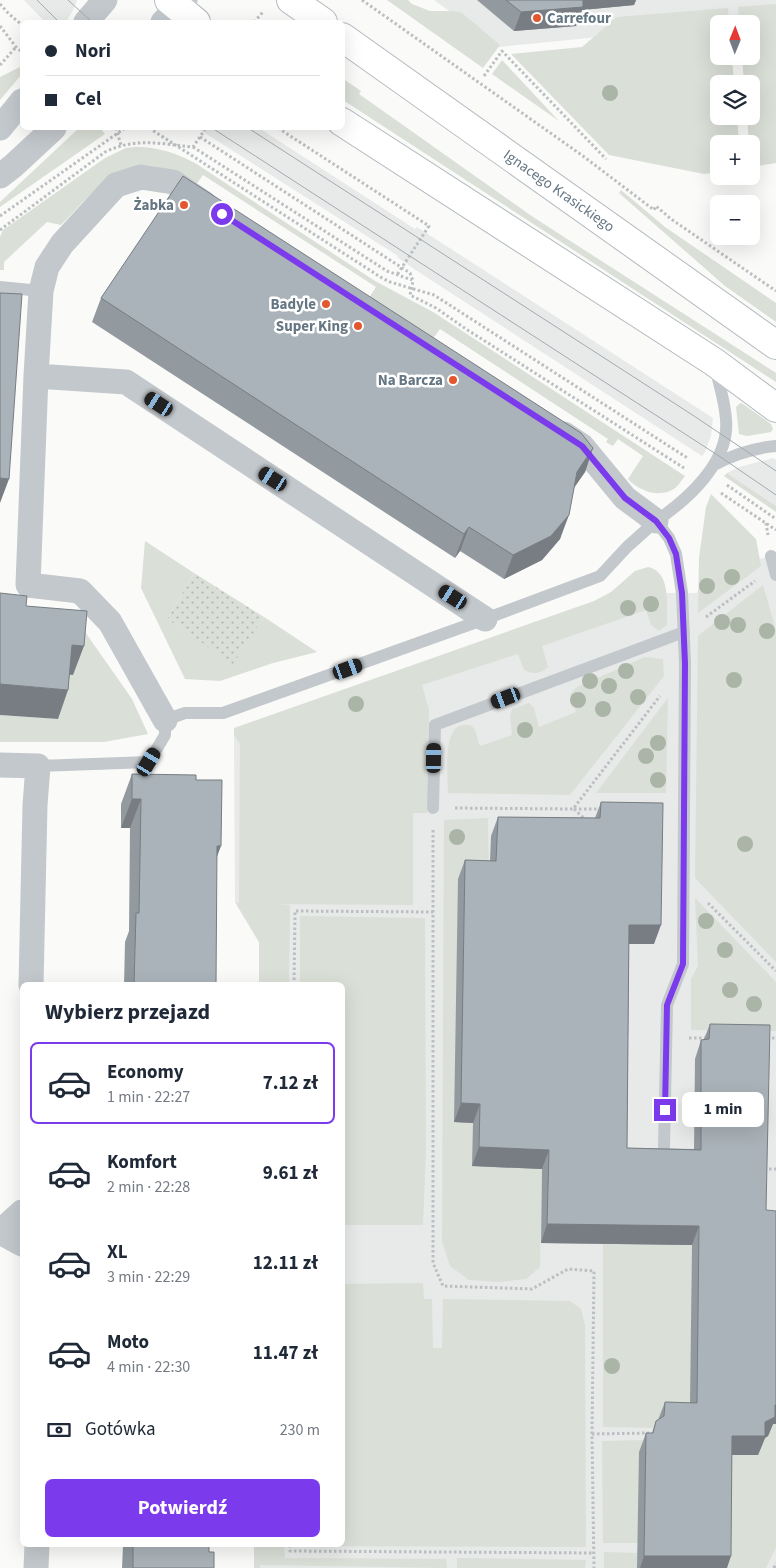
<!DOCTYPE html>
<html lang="pl">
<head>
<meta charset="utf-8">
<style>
	body { margin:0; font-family:"Source Sans 3",sans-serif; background:#f2f2f3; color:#1f2937; height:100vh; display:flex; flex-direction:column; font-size:19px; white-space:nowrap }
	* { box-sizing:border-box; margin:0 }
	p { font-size:16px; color:#747a83 }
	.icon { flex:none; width:28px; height:28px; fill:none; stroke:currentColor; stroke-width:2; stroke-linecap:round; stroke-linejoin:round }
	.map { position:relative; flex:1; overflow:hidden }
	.drawer { position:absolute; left:20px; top:982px; width:325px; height:565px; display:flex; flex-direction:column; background:#fff; border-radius:8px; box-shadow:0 5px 20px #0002 }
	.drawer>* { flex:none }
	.banner { position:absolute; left:20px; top:20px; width:325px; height:110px; border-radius:8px; box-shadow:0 5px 20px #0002; display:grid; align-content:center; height:110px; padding:0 25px; background:#fff }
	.needle { width:32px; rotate:1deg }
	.tools { position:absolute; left:710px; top:15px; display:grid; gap:10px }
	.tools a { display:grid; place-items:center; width:50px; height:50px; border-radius:8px; background:#fff; box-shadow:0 5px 20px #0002; font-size:25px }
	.end { position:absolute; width:22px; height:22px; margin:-11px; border:6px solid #7c3aed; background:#fff; box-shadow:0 0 0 2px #fff }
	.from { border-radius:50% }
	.bubble { position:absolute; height:35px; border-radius:8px; background:#fff; box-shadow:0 5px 20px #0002; font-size:16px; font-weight:700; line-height:35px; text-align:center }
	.car { position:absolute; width:15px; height:30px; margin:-15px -8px; border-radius:6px; box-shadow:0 0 4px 1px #0007; background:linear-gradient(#222 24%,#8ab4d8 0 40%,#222 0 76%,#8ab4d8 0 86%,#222 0) }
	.banner b { display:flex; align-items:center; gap:18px; height:48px; font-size:19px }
	.banner b+b { border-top:1px solid #e0e1e3 }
	.banner i { width:12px; height:12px; background:#1f2937 }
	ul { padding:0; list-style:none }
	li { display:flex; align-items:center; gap:15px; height:82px; margin:0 10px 8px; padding:0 15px; border:2px solid transparent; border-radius:8px }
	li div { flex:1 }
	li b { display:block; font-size:19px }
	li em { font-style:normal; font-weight:700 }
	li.on { border-color:#7c3aed }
	li>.icon { width:45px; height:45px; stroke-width:1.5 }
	h2 { padding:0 25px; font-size:22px; line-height:60px }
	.pay { display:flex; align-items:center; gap:12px; height:55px; padding:0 25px; font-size:19px }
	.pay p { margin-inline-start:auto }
	.primary-button { display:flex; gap:10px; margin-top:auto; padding:10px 25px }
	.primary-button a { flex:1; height:58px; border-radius:8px; background:#7c3aed; color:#fff; font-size:20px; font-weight:700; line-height:58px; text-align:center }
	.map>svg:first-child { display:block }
	.built { fill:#e8e9e9 }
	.grass { fill:#dadfd7 }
	.park { fill:url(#park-dots) }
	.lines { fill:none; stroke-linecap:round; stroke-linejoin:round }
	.secondary-casing { stroke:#b3babf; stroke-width:30 }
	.path { stroke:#bbbfc2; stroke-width:3; stroke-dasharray:2.5 2.5; stroke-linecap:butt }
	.service { stroke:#c3c8cc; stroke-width:12 }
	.minor { stroke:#c3c8cc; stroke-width:25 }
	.secondary { stroke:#fff; stroke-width:28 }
	.tram { stroke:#a2aab0; stroke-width:1 }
	.tree { fill:#aab4a7 }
	.wall { fill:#929a9f }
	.shaded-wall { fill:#777d82 }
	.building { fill:#aab3b9; stroke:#777d82 }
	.route { stroke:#7c3aed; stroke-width:6 }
	.poi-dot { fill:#e4572e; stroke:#fff; stroke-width:2 }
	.labels { text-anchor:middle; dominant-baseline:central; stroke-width:5; stroke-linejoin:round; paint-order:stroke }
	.poi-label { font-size:15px; font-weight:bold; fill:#657683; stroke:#fff; text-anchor:end }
	.street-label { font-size:15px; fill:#657683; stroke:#fff }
</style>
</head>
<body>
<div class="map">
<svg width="776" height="1568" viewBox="0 0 776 1568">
	<defs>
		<pattern id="park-dots" width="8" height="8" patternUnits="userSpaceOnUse" patternTransform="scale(1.25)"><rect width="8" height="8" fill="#dadfd7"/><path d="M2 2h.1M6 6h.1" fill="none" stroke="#b4b9b4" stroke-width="1.8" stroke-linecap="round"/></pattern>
	</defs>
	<rect width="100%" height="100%" fill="#fafaf8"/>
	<!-- built -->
	<path class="built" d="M 24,0 L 77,0 L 73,10 L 66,22 L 45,22 Z
		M 434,0 L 776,0 L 776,19 L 719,24 L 719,25 L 499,47 Z
		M 197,128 L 259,128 L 415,229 L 417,227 L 713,418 L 711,436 L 705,452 L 702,456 L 414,269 L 397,257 L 398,256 Z
		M 773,458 L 776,460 L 776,506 L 727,473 L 739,467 Z
		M 776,555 L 776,1568 L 254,1568 L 254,1545 L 342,1545 L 342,985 L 259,985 L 259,942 L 235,902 L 234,735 L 655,587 L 666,593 L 697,593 L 704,572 Z"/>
	<!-- grass -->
	<path class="grass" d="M 387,0 L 408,0 L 412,4 L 430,11 L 453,11 L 462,13 L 500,45 L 483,68 Z
		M 776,4 L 776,163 L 751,167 L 751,144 L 749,144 L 747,116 L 751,116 L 751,84 L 744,84 L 742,56 L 751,56 L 751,24 L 739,24 L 738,7 Z
		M 728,8 L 729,24 L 719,24 L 719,56 L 732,56 L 734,84 L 719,84 L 719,116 L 737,116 L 739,144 L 719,144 L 719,172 L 704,174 L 609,155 L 511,54 L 582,47 L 617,17 Z
		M 502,60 L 559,121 L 492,74 Z
		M 22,66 L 22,74 L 0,100 L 0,77 Z
		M 342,78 L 361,91 L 359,94 L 533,217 L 776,373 L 776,382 L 343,100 Z
		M 79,128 L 100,128 L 105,134 L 0,207 L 0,202 Z
		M 136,147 C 158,147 176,153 195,163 L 375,281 L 433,312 L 685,476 C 681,481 677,488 672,490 C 657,498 638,490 628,479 L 643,456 L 618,439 L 613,446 L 606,442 L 608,439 L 440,329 L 432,340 L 369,298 L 376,287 L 203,175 L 196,185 C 184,180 173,172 161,168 C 120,154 86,200 61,225 L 47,222 L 4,262 L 4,270 L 0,270 L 0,237 L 3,230 L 105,158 L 126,148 Z
		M 621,190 L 665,227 L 776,303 L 776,322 L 725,286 L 619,193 Z
		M 740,403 L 743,404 L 771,424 L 773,429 L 771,432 L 747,436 L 739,434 L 736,407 Z
		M 727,473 L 776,506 L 776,512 L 724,476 Z
		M 711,494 L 756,539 L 761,566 L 698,613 L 699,558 L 706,507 Z
		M 145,541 L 194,573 L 167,619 L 233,663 L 264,617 L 317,652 L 273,663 L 220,681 L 185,679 L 141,588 Z
		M 648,567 C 672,572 666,606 667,625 L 659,631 L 651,625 L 646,610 L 542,646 L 548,667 C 540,674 534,675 524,670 L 518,654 L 422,685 L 429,710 L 427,813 L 413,813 L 413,905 L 276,904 L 290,905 L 289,985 L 259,985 L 259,942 L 235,902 L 239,903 L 240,744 L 234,735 L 234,728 L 594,601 L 611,592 L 635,571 Z
		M 763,585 L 776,630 L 776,962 L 695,878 L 698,636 Z
		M 76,619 L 132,699 L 148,734 L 104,742 L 0,742 L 0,715 L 58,719 L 61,674 L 73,675 Z
		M 645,657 L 663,659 L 664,676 L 570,795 L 448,793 C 448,778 442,727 463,725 C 478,723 475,735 480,746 L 512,735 L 510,716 L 512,709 L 529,703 L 534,708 L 539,727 L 576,712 L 570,694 L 577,687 Z
		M 668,698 L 666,793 L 596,793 Z
		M 488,818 L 489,880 L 454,1122 L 473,1123 L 473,1166 L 542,1169 L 540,1267 L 526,1279 L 500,1282 L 469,1280 L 450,1266 L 442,1241 L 444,820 Z
		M 695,898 L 776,982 L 776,1031 L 691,1030 L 691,979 L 698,966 Z
		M 300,916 L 425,918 L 426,1151 L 423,1225 L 343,1225 L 342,985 L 300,985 Z
		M 603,1244 L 692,1245 L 690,1422 L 658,1428 L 603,1427 Z
		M 423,1283 L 424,1299 L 432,1299 L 433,1348 L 442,1348 L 443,1299 L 570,1301 L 581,1309 L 585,1325 L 586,1547 L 294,1546 L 294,1545 L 342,1545 L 343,1284 Z
		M 768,1424 L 776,1424 L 776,1547 L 766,1568 L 724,1568 L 725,1455 Z
		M 649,1440 L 638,1543 L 603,1543 L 602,1441 Z
		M 254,1545 L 284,1545 L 285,1558 L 446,1559 L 447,1568 L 260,1565 L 260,1568 L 254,1568 Z
		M 604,1552 L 637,1553 L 637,1568 L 604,1568 Z
		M 457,1558 L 586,1560 L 585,1568 L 457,1568 Z"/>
	<!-- park -->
	<path class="park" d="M 194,573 L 264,617 L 233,664 L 167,619 Z"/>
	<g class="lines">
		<!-- secondary casing -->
		<g class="secondary-casing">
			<path id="secondary" d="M 169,0 L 196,22
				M 291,0 L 323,22
				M 342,37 L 776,345
				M 342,122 L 714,362 L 776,408"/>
		</g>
		<!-- path -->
		<path class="path" d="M 362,0 L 583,156 L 654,210 L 656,206 L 671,219 L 776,291
			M 0,4 L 9,14 L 22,25
			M 254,22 L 263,12
			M 0,26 L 16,47 L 22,52
			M 0,65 L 16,47
			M 484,76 L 502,51 L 606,159
			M 116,128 L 121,145
			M 149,128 L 382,278 L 390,282 L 434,295 L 689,459
			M 278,128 L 429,226 L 397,275
			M 200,137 L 410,273 L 413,281 L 410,295 L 436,308 L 466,329 L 684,468
			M 193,147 L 387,271 L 412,280
			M 0,216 L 125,128
			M 0,230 L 105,152 C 136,137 161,144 193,147 L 206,128
			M 727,485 L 776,519
			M 721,493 L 776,530
			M 766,523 L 768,535
			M 706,617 L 755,581
			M 455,808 L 573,809 L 660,696
			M 574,809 L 600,809
			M 574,809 L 586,820
			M 433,830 L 433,1263 L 443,1286 L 532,1289 L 568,1269 L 594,1271 L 592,1434 L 594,1568
			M 708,903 L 776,971
			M 294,985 L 295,911 L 433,912
			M 689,1038 L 708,1038
			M 767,1038 L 776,1038
			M 764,1169 L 776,1169
			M 592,1434 L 649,1433
			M 290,1545 L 290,1551 L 594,1553
			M 774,1568 L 776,1563"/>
		<!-- service -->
		<path class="service" d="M 0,287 L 41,291
			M 714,465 C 734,454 754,448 776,446
			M 771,556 L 776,575
			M 38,766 L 149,762 L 165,735 L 165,720 L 185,713 L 223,713 L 485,619 L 600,576 L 627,547 L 656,521
			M 433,808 L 435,725 L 684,632
			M 664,1147 L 667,1005 L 683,964 L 685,663 L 682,593 L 676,554 L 669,538 L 656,521 C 687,500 730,462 726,420 C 725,402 719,384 715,367"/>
		<!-- minor -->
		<path class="minor" d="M 86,22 L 105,0
			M 163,22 L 185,0
			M 0,128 L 22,101
			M 0,176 L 13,166 L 54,128
			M 204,203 L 173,182 L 141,177 L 116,185 L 62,244 L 47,267 L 41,291 L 36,376 L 126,382 L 485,619
			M 36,376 L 28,585 L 80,591 L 110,622 L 165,720
			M 564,434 L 582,446 L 625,498 L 656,521
			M 0,765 L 38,766 L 35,805 L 31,985
			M 0,1232 L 22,1212
			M 0,1232 L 22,1244
			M 36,1568 L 37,1545"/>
		<!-- secondary -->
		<use href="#secondary" class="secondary"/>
		<!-- tram -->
		<path class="tram" d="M 37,0 L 59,22
			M 68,0 L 92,22
			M 212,128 L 719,456 L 776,495
			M 248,128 L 691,414 L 776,471"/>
	</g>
	<!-- trees -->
	<g class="tree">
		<circle cx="610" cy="93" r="8"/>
		<circle cx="732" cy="577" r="8"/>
		<circle cx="707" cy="586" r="8"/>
		<circle cx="651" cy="604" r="8"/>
		<circle cx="628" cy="608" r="8"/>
		<circle cx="722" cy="622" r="8"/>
		<circle cx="738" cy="625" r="8"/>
		<circle cx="767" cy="631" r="8"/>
		<circle cx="626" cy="671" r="8"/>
		<circle cx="734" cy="680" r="8"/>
		<circle cx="590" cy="681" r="8"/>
		<circle cx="609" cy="686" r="8"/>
		<circle cx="638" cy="697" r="8"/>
		<circle cx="578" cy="700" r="8"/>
		<circle cx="356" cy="704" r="8"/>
		<circle cx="603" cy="709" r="8"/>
		<circle cx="525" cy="730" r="8"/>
		<circle cx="658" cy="743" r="8"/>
		<circle cx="646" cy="756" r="8"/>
		<circle cx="658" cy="780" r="8"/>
		<circle cx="457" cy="837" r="8"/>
		<circle cx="745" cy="844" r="8"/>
		<circle cx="706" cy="921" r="8"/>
		<circle cx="725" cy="950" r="8"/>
		<circle cx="730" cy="990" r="8"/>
		<circle cx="754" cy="1004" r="8"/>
		<circle cx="612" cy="1366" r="8"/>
	</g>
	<!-- wall -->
	<path class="wall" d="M 477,0 L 636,0 L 634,5 L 582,10 L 576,26 L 514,31 Z
		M 101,298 L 593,448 L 585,472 L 574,488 L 560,539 L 542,560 L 504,579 L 460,551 L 455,558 L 92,322 Z
		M 132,774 L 196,780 L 216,858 L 216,985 L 124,985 L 125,942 L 129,931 L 130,828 L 121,828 L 121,804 Z
		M 601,802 L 654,944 L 629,944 L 627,1148 L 694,1149 L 695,1059 L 701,1040 L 704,1039 L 710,1024 L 766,1210 L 773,1424 L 768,1436 L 765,1438 L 758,1455 L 732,1455 L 727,1568 L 637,1568 L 639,1452 L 646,1433 L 652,1433 L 656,1421 L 658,1420 L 665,1402 L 690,1403 L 692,1245 L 541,1243 L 542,1169 L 472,1166 L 473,1123 L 454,1122 L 458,879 L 465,860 L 490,861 L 491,836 L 498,817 L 595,818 Z
		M 123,1545 L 209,1545 L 209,1552 L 214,1568 L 122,1568 Z"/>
	<!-- shaded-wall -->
	<path class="shaded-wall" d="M 579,0 L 636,0 L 634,5 L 582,10 L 576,26 L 514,31 L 521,12 Z
		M 593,448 L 585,472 L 568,496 L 577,472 Z
		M 0,478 L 9,479 L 0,503 Z
		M 569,515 L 560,539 L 542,560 L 504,579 L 513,555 Z
		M 469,527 L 460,551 L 455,558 L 464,534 Z
		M 72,645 L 84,646 L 73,675 L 61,674 Z
		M 0,684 L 68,690 L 58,719 L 0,715 Z
		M 132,799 L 141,799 L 130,828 L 121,828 Z
		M 217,846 L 221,846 L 210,875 Z
		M 629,925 L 661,925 L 654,944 L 622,944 Z
		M 461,1103 L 480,1104 L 473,1123 L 454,1122 Z
		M 479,1147 L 549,1150 L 542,1169 L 472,1166 Z
		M 547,1224 L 699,1226 L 692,1245 L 541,1243 Z
		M 775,1405 L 776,1405 L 776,1424 L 773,1424 L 768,1436 L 765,1438 L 758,1455 L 725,1455 L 732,1436 L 765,1422 Z
		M 644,1556 L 731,1556 L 727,1568 L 640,1568 Z"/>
	<!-- building -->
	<path class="building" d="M 506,0 L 583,0 L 583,7 L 521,12 Z
		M 183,176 L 581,433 L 593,448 L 577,472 L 569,515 L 551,536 L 513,555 L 469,527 L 464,534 L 101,298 Z
		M 0,293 L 22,294 L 9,479 L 0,478 Z
		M 0,593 L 27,596 L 26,606 L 87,611 L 84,646 L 72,645 L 68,690 L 0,684 Z
		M 132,774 L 196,775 L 196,780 L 222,780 L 221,846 L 217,846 L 216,985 L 134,985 L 136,913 L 139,913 L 141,799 L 132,799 Z
		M 601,802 L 663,803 L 661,925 L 629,925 L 627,1148 L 701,1150 L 701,1040 L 709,1039 L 710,1024 L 770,1025 L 766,1210 L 776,1211 L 776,1405 L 775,1405 L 775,1417 L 765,1422 L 765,1436 L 732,1436 L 731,1556 L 644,1556 L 646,1433 L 653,1433 L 656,1421 L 664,1416 L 665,1402 L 697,1403 L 699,1226 L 547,1224 L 549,1150 L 479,1147 L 480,1104 L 461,1103 L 465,860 L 496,861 L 498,817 L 600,818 Z
		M 133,1545 L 209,1545 L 209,1552 L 214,1552 L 214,1568 L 133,1568 Z"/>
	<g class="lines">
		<!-- route -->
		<path class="route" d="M 222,214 L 582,446 L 625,498 L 656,521 L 669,538 L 676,554 L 682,593 L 685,664 L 683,964 L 667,1005 L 665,1110"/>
	</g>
	<!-- markers -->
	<g class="poi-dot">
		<circle cx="537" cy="18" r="5"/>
		<circle cx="184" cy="205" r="5"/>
		<circle cx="326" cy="304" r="5"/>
		<circle cx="358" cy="326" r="5"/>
		<circle cx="453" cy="380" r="5"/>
	</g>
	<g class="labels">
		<!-- poi labels -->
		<g class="poi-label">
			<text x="547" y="18" text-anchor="start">Carrefour</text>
			<text x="174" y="205">Żabka</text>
			<text x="316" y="304">Badyle</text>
			<text x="348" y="326">Super King</text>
			<text x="443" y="380">Na Barcza</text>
		</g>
		<!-- street labels -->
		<g class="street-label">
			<text transform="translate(559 191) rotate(35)">Ignacego Krasickiego</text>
		</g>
	</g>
</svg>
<div class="tools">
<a><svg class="needle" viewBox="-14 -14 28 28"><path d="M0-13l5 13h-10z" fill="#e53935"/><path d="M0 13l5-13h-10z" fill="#747a83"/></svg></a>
<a><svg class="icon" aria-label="layers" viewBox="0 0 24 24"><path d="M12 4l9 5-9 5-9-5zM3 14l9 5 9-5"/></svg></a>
<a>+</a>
<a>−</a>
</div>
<i class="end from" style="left:222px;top:214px"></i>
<i class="end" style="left:665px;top:1110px"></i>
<div class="bubble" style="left:682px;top:1092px;width:82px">1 min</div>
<i class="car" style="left:159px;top:404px;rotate:303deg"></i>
<i class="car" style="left:273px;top:479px;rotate:303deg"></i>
<i class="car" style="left:453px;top:597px;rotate:303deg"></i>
<i class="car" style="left:348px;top:669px;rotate:70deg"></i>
<i class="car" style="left:506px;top:698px;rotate:249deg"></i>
<i class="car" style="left:434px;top:758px;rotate:1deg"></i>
<i class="car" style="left:149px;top:762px;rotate:31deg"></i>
<div class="banner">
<b><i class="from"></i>Nori</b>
<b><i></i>Cel</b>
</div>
<section class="drawer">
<h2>Wybierz przejazd</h2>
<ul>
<li class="on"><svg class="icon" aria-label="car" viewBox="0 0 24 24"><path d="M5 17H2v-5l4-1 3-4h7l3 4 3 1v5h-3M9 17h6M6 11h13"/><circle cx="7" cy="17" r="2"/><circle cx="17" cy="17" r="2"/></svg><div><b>Economy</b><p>1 min · 22:27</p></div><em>7.12 zł</em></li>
<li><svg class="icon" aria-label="car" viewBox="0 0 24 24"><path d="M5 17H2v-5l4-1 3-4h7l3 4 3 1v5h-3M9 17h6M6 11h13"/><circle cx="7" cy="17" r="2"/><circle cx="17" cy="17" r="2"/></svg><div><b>Komfort</b><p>2 min · 22:28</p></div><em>9.61 zł</em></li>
<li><svg class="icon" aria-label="car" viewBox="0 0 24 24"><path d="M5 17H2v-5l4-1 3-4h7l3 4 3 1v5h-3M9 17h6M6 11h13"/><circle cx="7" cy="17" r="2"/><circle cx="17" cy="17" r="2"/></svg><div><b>XL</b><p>3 min · 22:29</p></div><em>12.11 zł</em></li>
<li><svg class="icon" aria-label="car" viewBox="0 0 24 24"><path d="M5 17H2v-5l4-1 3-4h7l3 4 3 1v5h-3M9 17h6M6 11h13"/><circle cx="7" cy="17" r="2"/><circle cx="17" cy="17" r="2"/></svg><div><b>Moto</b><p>4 min · 22:30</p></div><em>11.47 zł</em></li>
</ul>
<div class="pay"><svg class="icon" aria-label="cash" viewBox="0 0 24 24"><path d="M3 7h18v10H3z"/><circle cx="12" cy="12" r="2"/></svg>Gotówka<p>230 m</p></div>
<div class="primary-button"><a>Potwierdź</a></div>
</section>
</div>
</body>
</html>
